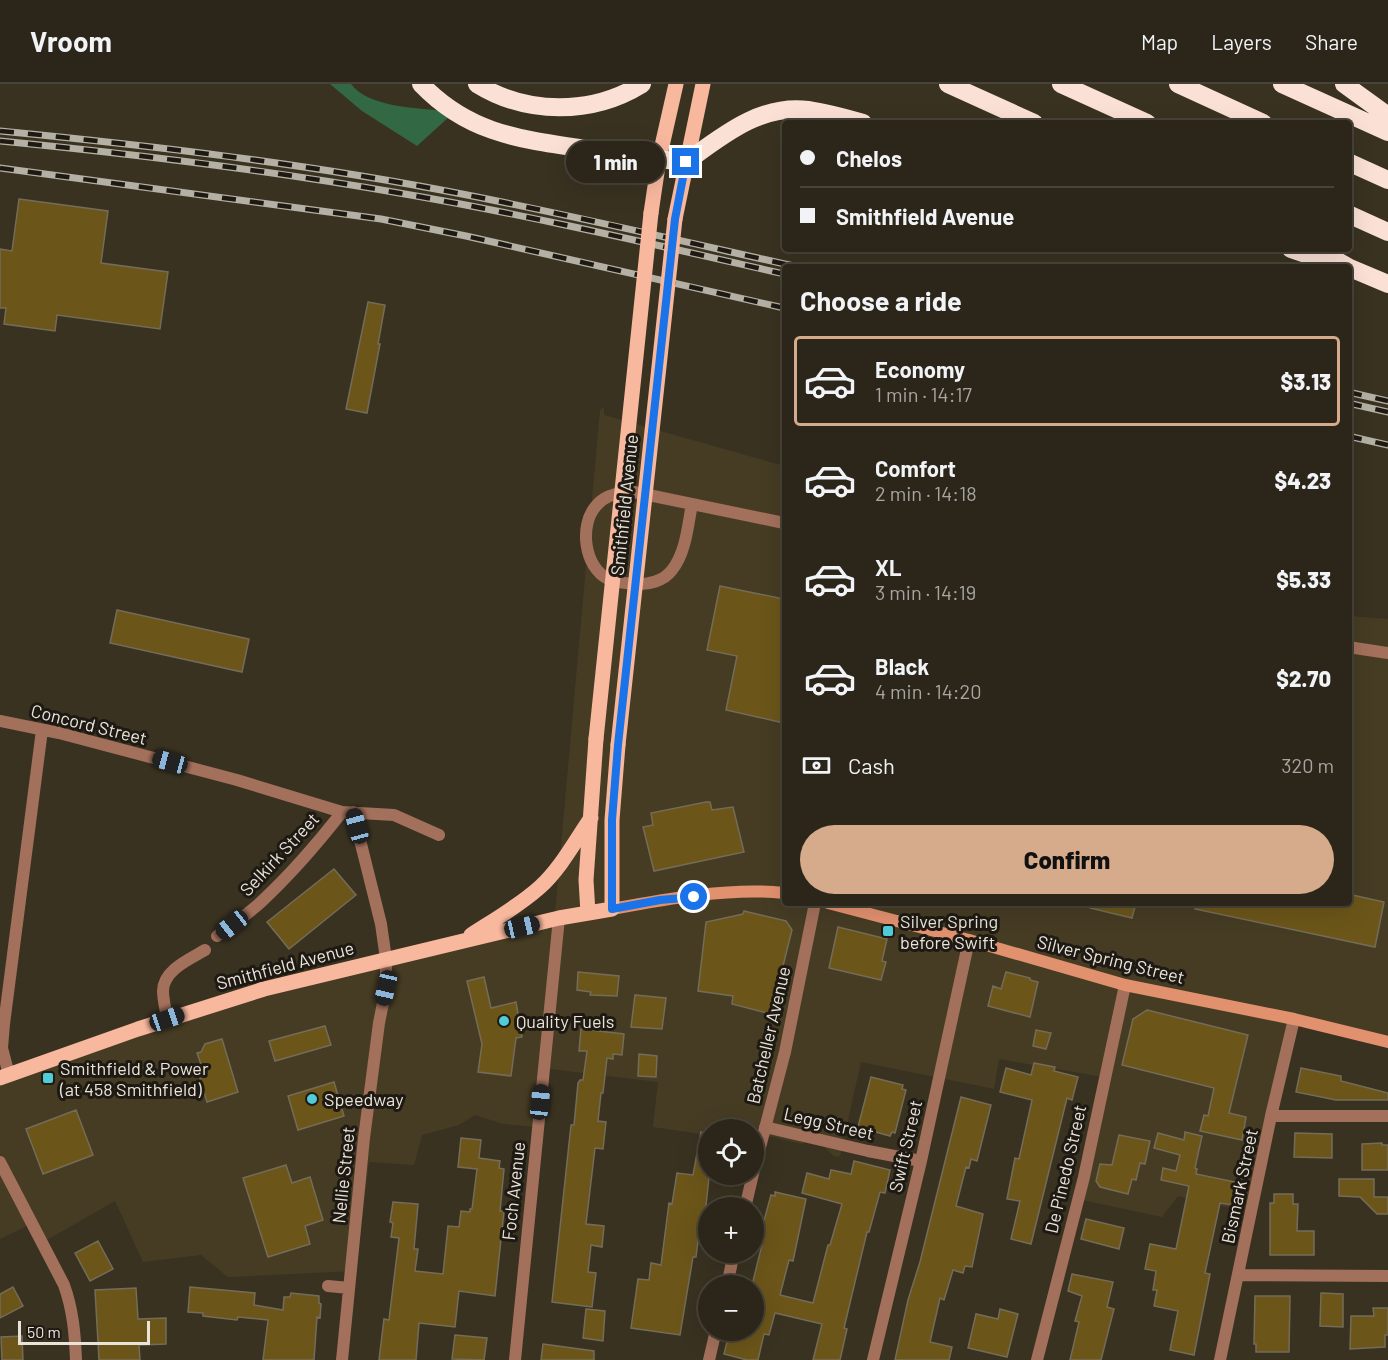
<!DOCTYPE html>
<html lang="en">
<head>
<meta charset="utf-8">
<style>
	body { margin:0; font-family:Barlow,sans-serif; background:#332e22; color:#f1f3f6; height:100vh; display:flex; flex-direction:column; font-size:22px; white-space:nowrap }
	* { box-sizing:border-box; margin:0 }
	p { font-size:20px; color:#a6a5a2 }
	.icon { flex:none; width:33px; height:33px; fill:none; stroke:currentColor; stroke-width:2; stroke-linecap:round; stroke-linejoin:round }
	.map { position:relative; flex:1; overflow:hidden }
	.sheet { position:absolute; left:782px; top:180px; width:570px; height:642px; display:flex; flex-direction:column; background:#2b2619; border-radius:6px; box-shadow:0 6px 24px #0002,0 0 0 2px #474338 }
	.sheet>* { flex:none }
	.banner { position:absolute; left:782px; top:36px; width:570px; height:132px; border-radius:6px; box-shadow:0 6px 24px #0002,0 0 0 2px #474338; display:grid; align-content:center; height:132px; padding:0 18px; background:#2b2619 }
	.fabs { position:absolute; left:698px; top:1035px; display:grid; gap:12px }
	.fabs a { display:grid; place-items:center; width:66px; height:66px; border-radius:50%; background:#2b2619; box-shadow:0 6px 24px #0002,0 0 0 2px #474338; font-size:30px }
	.scale { position:absolute; left:18px; bottom:15px; width:132px; box-sizing:border-box; padding-left:6px; border:3px solid #e9e4da; border-top:0; font-size:16px; line-height:21px; white-space:nowrap; color:#e9e4da; -webkit-text-stroke:4px #1e1a13; paint-order:stroke }
	.end { position:absolute; width:27px; height:27px; margin:-14px; border:8px solid #1a73e8; background:#fff; box-shadow:0 0 0 3px #fff }
	.from { border-radius:50% }
	.bubble { position:absolute; height:42px; border-radius:21px; background:#2b2619; box-shadow:0 6px 24px #0002,0 0 0 2px #474338; font-size:20px; font-weight:800; line-height:42px; text-align:center }
	.car { position:absolute; width:18px; height:36px; margin:-18px -9px; border-radius:8px; box-shadow:0 0 4px 2px #0007; background:linear-gradient(#222 24%,#8ab4d8 0 40%,#222 0 76%,#8ab4d8 0 86%,#222 0) }
	.banner b { display:flex; align-items:center; gap:21px; height:57px; font-size:22px }
	.banner b+b { border-top:2px solid #474338 }
	.banner i { width:15px; height:15px; background:#f1f3f6 }
	ul { padding:0; list-style:none }
	li { display:flex; align-items:center; gap:18px; height:90px; margin:0 12px 9px; padding:0 6px; border:3px solid transparent; border-radius:6px }
	li div { flex:1 }
	li b { display:block; font-size:22px }
	li em { font-style:normal; font-weight:800 }
	li.selected { border-color:#d6ab8b }
	li>.icon { width:54px; height:54px; stroke-width:1.5 }
	h2 { padding:0 18px; font-size:27px; line-height:72px }
	.pay { display:flex; align-items:center; gap:15px; height:66px; padding:0 18px; font-size:22px }
	.pay p { margin-inline-start:auto }
	.action { display:flex; gap:12px; margin-top:auto; padding:12px 18px }
	.action a { flex:1; height:69px; border-radius:36px; background:#d6ab8b; color:#111; font-size:24px; font-weight:800; line-height:69px; text-align:center }
	header { display:flex; align-items:center; gap:36px; box-sizing:border-box; height:84px; padding:0 30px; background:#2b2619; border-bottom:2px solid #474338 }
	header strong { font-size:28px }
	nav { display:flex; gap:33px; margin-inline-start:auto; font-size:21px }
	.map>svg:first-child { display:block }
	.built { fill:#463c24 }
	.green { fill:#326843 }
	.building { fill:#6b5519; stroke:#746c59; stroke-width:1.5 }
	.lines { fill:none; stroke-linecap:round; stroke-linejoin:round }
	.minor { stroke:#a3705b; stroke-width:12 }
	.secondary { stroke:#e2916f; stroke-width:12 }
	.primary { stroke:#f8b89e; stroke-width:15 }
	.motorway { stroke:#fae0d5; stroke-width:18 }
	.rail-casing { stroke:#b5b0a4; stroke-width:7 }
	.rail { stroke:#1e1a13; stroke-width:4.5; stroke-dasharray:14; stroke-linecap:butt }
	.primary-bridge { stroke:#f8b89e; stroke-width:15 }
	.route { stroke:#1a73e8; stroke-width:8 }
	.poi-dot { fill:#52cbd8; stroke:#1e1a13; stroke-width:2 }
	.labels { text-anchor:middle; dominant-baseline:central; stroke-width:6; stroke-linejoin:round; paint-order:stroke }
	.street-label { font-size:18px; fill:#e9e4da; stroke:#1e1a13 }
	.poi-label { font-size:18px; fill:#e9e4da; stroke:#1e1a13; text-anchor:start }
</style>
</head>
<body>
<header>
<strong>Vroom</strong>
<nav><a>Map</a><a>Layers</a><a>Share</a></nav>
</header>
<div class="map">
<svg width="1388" height="1276" viewBox="0 0 1388 1276">
	<rect width="100%" height="100%" fill="#393221"/>
	<!-- built -->
	<path class="built" d="M 604,323 L 604,331 L 784,382 L 784,819 L 1348,819 L 1349,532 L 1388,535 L 1388,957 L 1295,935 L 1253,1129 L 1178,1112 L 1162,1133 L 1082,1116 L 1103,993 L 999,975 L 994,1005 L 861,978 L 840,1072 L 835,1073 L 815,1054 L 802,1060 L 764,1051 L 757,1058 L 753,1058 L 753,1046 L 708,1046 L 708,1051 L 653,1043 L 658,998 L 550,985 L 539,1043 L 503,1040 L 475,1031 L 459,1041 L 422,1051 L 414,1081 L 369,1078 L 356,1187 L 228,1193 L 201,1171 L 143,1178 L 115,1117 L 45,1157 L 29,1141 L 0,1155 L 0,997 L 133,944 L 554,840 L 600,326 Z"/>
	<!-- green -->
	<path class="green" d="M 330,0 L 351,0 C 369,24 419,24 447,27 L 450,32 L 417,62 L 362,27 Z"/>
	<!-- building -->
	<path class="building" d="M 19,115 L 108,127 L 101,179 L 168,188 L 160,245 L 57,231 L 55,247 L 4,240 L 6,224 L 0,224 L 0,165 L 12,167 Z
		M 368,218 L 385,221 L 378,260 L 380,260 L 367,329 L 346,325 Z
		M 720,502 L 784,515 L 784,639 L 726,626 L 737,572 L 707,566 Z
		M 117,526 L 249,555 L 242,588 L 110,559 Z
		M 706,718 L 710,718 L 712,726 L 733,723 L 744,768 L 654,787 L 643,743 L 653,741 L 651,729 Z
		M 334,785 L 356,811 L 289,865 L 267,838 Z
		M 1348,810 L 1384,818 L 1375,863 L 1195,825 L 1196,819 L 1348,819 Z
		M 1091,819 L 1136,819 L 1132,834 L 1090,824 Z
		M 744,827 L 786,837 L 792,846 L 771,930 L 732,920 L 733,912 L 698,907 L 706,838 L 743,830 Z
		M 838,843 L 887,855 L 882,877 L 886,878 L 881,896 L 829,884 Z
		M 578,888 L 619,892 L 617,912 L 590,911 L 591,908 L 577,906 Z
		M 1006,888 L 1030,894 L 1030,896 L 1038,898 L 1030,933 L 988,922 L 993,902 L 1001,905 Z
		M 484,893 L 491,924 L 516,918 L 522,953 L 516,954 L 511,992 L 478,988 L 482,960 L 467,897 Z
		M 635,911 L 666,914 L 662,945 L 631,943 Z
		M 1147,926 L 1248,951 L 1229,1029 L 1246,1033 L 1242,1056 L 1200,1047 L 1204,1031 L 1208,1032 L 1214,1004 L 1122,981 L 1133,935 Z
		M 325,942 L 331,961 L 275,977 L 269,957 Z
		M 581,945 L 624,950 L 622,971 L 613,970 L 613,975 L 607,974 L 603,1009 L 601,1009 L 598,1037 L 606,1038 L 603,1065 L 595,1064 L 586,1140 L 604,1142 L 602,1163 L 591,1161 L 588,1188 L 596,1189 L 592,1223 L 552,1218 L 571,1041 L 574,1041 L 578,999 L 580,996 L 583,996 L 587,967 L 579,967 Z
		M 1036,946 L 1051,949 L 1046,965 L 1033,962 Z
		M 222,955 L 238,1008 L 207,1018 L 198,988 L 203,986 L 197,969 L 201,968 L 205,960 Z
		M 639,970 L 657,972 L 656,993 L 638,992 Z
		M 1034,979 L 1055,983 L 1054,987 L 1078,993 L 1072,1016 L 1067,1014 L 1031,1160 L 1011,1155 L 1020,1117 L 1007,1115 L 1015,1074 L 1019,1075 L 1032,1016 L 1000,1008 L 1006,984 L 1031,991 Z
		M 1301,984 L 1341,992 L 1341,997 L 1388,1009 L 1388,1016 L 1336,1016 L 1296,1008 Z
		M 871,993 L 903,1001 L 902,1005 L 906,1006 L 895,1049 L 892,1048 L 890,1052 L 858,1043 Z
		M 334,998 L 344,1032 L 298,1046 L 288,1012 Z
		M 961,1013 L 991,1021 L 977,1077 L 971,1075 L 969,1084 L 966,1083 L 956,1122 L 983,1130 L 972,1183 L 965,1182 L 963,1189 L 953,1186 L 944,1216 L 940,1214 L 930,1258 L 952,1263 L 949,1276 L 895,1276 L 908,1216 L 920,1178 Z
		M 76,1026 L 93,1071 L 43,1090 L 26,1045 Z
		M 701,1048 L 708,1049 L 709,1093 L 704,1141 L 700,1141 L 696,1173 L 693,1173 L 680,1251 L 631,1244 L 638,1195 L 649,1196 L 651,1179 L 661,1181 L 669,1119 L 672,1120 L 677,1089 L 693,1091 Z
		M 1185,1048 L 1202,1052 L 1195,1084 L 1197,1085 L 1196,1090 L 1240,1099 L 1237,1112 L 1234,1112 L 1233,1121 L 1220,1119 L 1205,1189 L 1210,1190 L 1194,1271 L 1170,1266 L 1178,1227 L 1154,1222 L 1157,1206 L 1153,1206 L 1156,1187 L 1145,1185 L 1150,1160 L 1176,1165 L 1189,1102 L 1161,1096 L 1163,1084 L 1176,1087 L 1180,1071 L 1154,1064 L 1158,1049 L 1184,1056 Z
		M 1295,1049 L 1332,1050 L 1332,1074 L 1294,1073 Z
		M 1119,1051 L 1150,1057 L 1145,1080 L 1140,1079 L 1136,1096 L 1132,1095 L 1128,1110 L 1100,1103 L 1096,1097 L 1100,1080 L 1112,1081 Z
		M 461,1054 L 481,1056 L 479,1074 L 500,1077 L 499,1084 L 504,1085 L 500,1127 L 504,1127 L 495,1212 L 459,1207 L 455,1243 L 419,1239 L 416,1276 L 379,1276 L 384,1235 L 389,1236 L 399,1154 L 391,1153 L 393,1139 L 390,1138 L 393,1118 L 418,1120 L 414,1165 L 418,1165 L 415,1187 L 443,1190 L 448,1142 L 459,1143 L 461,1127 L 470,1128 L 470,1125 L 472,1125 L 477,1085 L 458,1083 Z
		M 1382,1059 L 1382,1061 L 1388,1061 L 1388,1086 L 1362,1086 L 1362,1060 Z
		M 854,1077 L 890,1086 L 885,1109 L 880,1108 L 869,1148 L 867,1148 L 844,1244 L 847,1245 L 840,1276 L 813,1276 L 822,1240 L 775,1229 L 769,1251 L 764,1250 L 758,1276 L 747,1276 L 724,1270 L 730,1246 L 753,1246 L 753,1197 L 762,1161 L 760,1160 L 762,1155 L 759,1155 L 771,1111 L 775,1112 L 775,1108 L 806,1115 L 793,1177 L 789,1176 L 780,1211 L 813,1219 L 828,1161 L 830,1161 L 842,1120 L 802,1109 L 807,1089 L 829,1095 L 831,1086 L 851,1090 Z
		M 286,1081 L 292,1099 L 310,1093 L 323,1136 L 305,1142 L 310,1160 L 268,1173 L 243,1094 Z
		M 1339,1095 L 1374,1095 L 1374,1113 L 1388,1113 L 1388,1130 L 1377,1130 L 1360,1113 L 1339,1112 Z
		M 1274,1110 L 1293,1110 L 1293,1120 L 1298,1120 L 1297,1147 L 1314,1147 L 1314,1171 L 1270,1171 L 1270,1119 L 1274,1119 Z
		M 1086,1135 L 1124,1144 L 1119,1165 L 1081,1155 Z
		M 98,1157 L 113,1185 L 90,1197 L 75,1169 Z
		M 1072,1190 L 1113,1198 L 1107,1223 L 1114,1225 L 1101,1276 L 1070,1276 L 1079,1238 L 1075,1237 L 1082,1212 L 1068,1207 Z
		M 13,1203 L 23,1222 L 0,1234 L 0,1210 Z
		M 190,1203 L 255,1209 L 254,1221 L 283,1226 L 284,1213 L 290,1213 L 291,1209 L 319,1212 L 319,1219 L 321,1220 L 320,1234 L 317,1233 L 314,1276 L 263,1276 L 268,1236 L 238,1233 L 237,1236 L 203,1232 L 203,1229 L 188,1228 Z
		M 136,1204 L 138,1235 L 166,1234 L 166,1260 L 139,1261 L 140,1276 L 99,1276 L 95,1206 Z
		M 1321,1209 L 1343,1210 L 1343,1243 L 1320,1242 Z
		M 1255,1212 L 1290,1212 L 1289,1268 L 1256,1268 L 1256,1260 L 1254,1260 Z
		M 1373,1224 L 1388,1224 L 1388,1251 L 1385,1251 L 1385,1263 L 1350,1265 L 1351,1232 L 1374,1232 Z
		M 586,1225 L 605,1227 L 603,1257 L 583,1254 Z
		M 1000,1225 L 1018,1230 L 1007,1273 L 968,1264 L 976,1230 L 998,1235 Z
		M 455,1251 L 487,1254 L 484,1276 L 452,1275 Z
		M 22,1252 L 23,1276 L 2,1276 L 1,1253 Z
		M 543,1260 L 594,1267 L 594,1276 L 541,1276 Z"/>
	<g class="lines">
		<!-- minor -->
		<path class="minor" d="M 692,420 C 688,440 686,469 672,486 C 664,497 648,501 635,500 C 626,499 616,499 608,495 C 584,483 579,441 596,422 C 605,411 616,410 629,407 L 784,439
			M 1348,563 L 1388,569
			M 0,637 L 59,649 L 237,696 L 342,728 L 394,731 L 439,751
			M 217,852 C 232,841 248,830 261,818 C 291,790 317,760 342,728
			M 167,935 C 166,926 163,916 163,907 C 163,886 190,875 205,866
			M 9,991 L 2,964 L 4,940 L 42,646
			M 1271,1032 L 1388,1032
			M 765,1043 L 868,1067 L 921,1077
			M 0,1078 L 64,1201 C 73,1226 75,1250 76,1276
			M 753,1090 L 785,968 L 815,819
			M 745,1124 L 753,1090
			M 1239,1191 L 1388,1192
			M 328,1202 L 349,1204
			M 727,1202 L 734,1168
			M 342,1276 L 364,1054 L 379,939 L 386,904 L 386,875 L 381,840 L 353,728
			M 515,1276 L 559,834
			M 709,1276 L 716,1246
			M 873,1276 L 921,1077 L 969,856
			M 1037,1276 L 1084,1093 L 1125,901
			M 1220,1276 L 1271,1032 L 1294,935"/>
		<!-- secondary -->
		<path class="secondary" d="M 828,819 L 969,856 L 1125,901 L 1294,935 L 1388,958
			M 612,825 C 666,815 731,803 784,809"/>
		<!-- primary -->
		<path class="primary" d="M 651,129 L 659,75 L 676,0
			M 675,135 L 703,0
			M 588,829 L 586,796 L 596,655
			M 471,851 C 494,836 519,822 540,803 C 561,784 575,757 591,734
			M 0,994 L 138,945 L 264,905 L 559,834 L 612,825 L 612,736 L 618,661"/>
		<!-- motorway -->
		<path class="motorway" d="M 421,0 C 469,50 520,55 585,65 C 619,70 652,75 686,78 C 722,52 760,20 808,26 C 827,29 845,34 863,39
			M 477,0 C 527,31 592,31 642,0
			M 948,0 L 1034,39
			M 1061,0 L 1147,39
			M 1178,0 L 1263,39
			M 1282,0 L 1388,48
			M 1344,0 L 1388,32
			M 1348,78 L 1388,96
			M 1348,130 L 1388,148
			M 1291,165 L 1326,177
			M 1316,165 L 1350,184 L 1388,200"/>
		<!-- rail casing -->
		<g class="rail-casing">
			<path id="rail" d="M 0,47 C 155,62 309,80 462,110 C 575,132 686,158 798,183
				M 0,57 C 134,70 267,86 399,109 C 529,131 656,161 784,190
				M 0,84 L 381,135 L 466,152 L 784,224
				M 1348,308 L 1388,317
				M 1348,319 L 1388,328
				M 1348,352 L 1388,361"/>
		</g>
		<!-- rail -->
		<use href="#rail" class="rail"/>
		<!-- primary-bridge -->
		<path class="primary-bridge" d="M 596,655 L 651,129
			M 618,661 L 675,135"/>
	</g>
	<g class="lines">
		<!-- route -->
		<path class="route" d="M 686,78 L 675,135 L 618,661 L 612,736 L 612,825 L 660,816 L 694,813"/>
	</g>
	<!-- markers -->
	<g class="poi-dot">
		<rect x="882" y="841" width="12" height="12" rx="3"/>
		<circle cx="504" cy="937" r="6"/>
		<rect x="42" y="988" width="12" height="12" rx="3"/>
		<circle cx="312" cy="1015" r="6"/>
	</g>
	<g class="labels">
		<!-- street labels -->
		<g class="street-label">
			<text transform="translate(624 421) rotate(-84)">Smithfield Avenue</text>
			<text transform="translate(89 640) rotate(14)">Concord Street</text>
			<text transform="translate(279 770) rotate(-47)">Selkirk Street</text>
			<text transform="translate(1111 875) rotate(14)">Silver Spring Street</text>
			<text transform="translate(285 881) rotate(-15)">Smithfield Avenue</text>
			<text transform="translate(768 951) rotate(-77)">Batcheller Avenue</text>
			<text transform="translate(829 1039) rotate(13)">Legg Street</text>
			<text transform="translate(905 1062) rotate(-77)">Swift Street</text>
			<text transform="translate(1065 1085) rotate(-77)">De Pinedo Street</text>
			<text transform="translate(343 1091) rotate(-84)">Nellie Street</text>
			<text transform="translate(1239 1102) rotate(-78)">Bismark Street</text>
			<text transform="translate(513 1107) rotate(-84)">Foch Avenue</text>
		</g>
		<!-- poi labels -->
		<g class="poi-label">
			<text x="900" y="837">Silver Spring<tspan x="900" dy="21">before Swift</tspan></text>
			<text x="516" y="937">Quality Fuels</text>
			<text x="60" y="984">Smithfield &amp; Power<tspan x="60" dy="21">(at 458 Smithfield)</tspan></text>
			<text x="324" y="1015">Speedway</text>
		</g>
	</g>
</svg>
<div class="fabs">
<a><svg class="icon" aria-label="locate" viewBox="0 0 24 24"><circle cx="12" cy="12" r="6"/><path d="M12 2v4M12 18v4M2 12h4M18 12h4"/></svg></a>
<a>+</a>
<a>−</a>
</div>
<div class="scale">50 m</div>
<i class="end from" style="left:694px;top:813px"></i>
<i class="end" style="left:686px;top:78px"></i>
<div class="bubble" style="left:566px;top:57px;width:99px">1 min</div>
<i class="car" style="left:170px;top:678px;rotate:285deg"></i>
<i class="car" style="left:357px;top:742px;rotate:345deg"></i>
<i class="car" style="left:232px;top:841px;rotate:232deg"></i>
<i class="car" style="left:522px;top:843px;rotate:77deg"></i>
<i class="car" style="left:386px;top:904px;rotate:193deg"></i>
<i class="car" style="left:167px;top:935px;rotate:71deg"></i>
<i class="car" style="left:540px;top:1018px;rotate:6deg"></i>
<div class="banner">
<b><i class="from"></i>Chelos</b>
<b><i></i>Smithfield Avenue</b>
</div>
<section class="sheet">
<h2>Choose a ride</h2>
<ul>
<li class="selected"><svg class="icon" aria-label="car" viewBox="0 0 24 24"><path d="M5 17H2v-5l4-1 3-4h7l3 4 3 1v5h-3M9 17h6M6 11h13"/><circle cx="7" cy="17" r="2"/><circle cx="17" cy="17" r="2"/></svg><div><b>Economy</b><p>1 min · 14:17</p></div><em>$3.13</em></li>
<li><svg class="icon" aria-label="car" viewBox="0 0 24 24"><path d="M5 17H2v-5l4-1 3-4h7l3 4 3 1v5h-3M9 17h6M6 11h13"/><circle cx="7" cy="17" r="2"/><circle cx="17" cy="17" r="2"/></svg><div><b>Comfort</b><p>2 min · 14:18</p></div><em>$4.23</em></li>
<li><svg class="icon" aria-label="car" viewBox="0 0 24 24"><path d="M5 17H2v-5l4-1 3-4h7l3 4 3 1v5h-3M9 17h6M6 11h13"/><circle cx="7" cy="17" r="2"/><circle cx="17" cy="17" r="2"/></svg><div><b>XL</b><p>3 min · 14:19</p></div><em>$5.33</em></li>
<li><svg class="icon" aria-label="car" viewBox="0 0 24 24"><path d="M5 17H2v-5l4-1 3-4h7l3 4 3 1v5h-3M9 17h6M6 11h13"/><circle cx="7" cy="17" r="2"/><circle cx="17" cy="17" r="2"/></svg><div><b>Black</b><p>4 min · 14:20</p></div><em>$2.70</em></li>
</ul>
<div class="pay"><svg class="icon" aria-label="cash" viewBox="0 0 24 24"><path d="M3 7h18v10H3z"/><circle cx="12" cy="12" r="2"/></svg>Cash<p>320 m</p></div>
<div class="action"><a>Confirm</a></div>
</section>
</div>
</body>
</html>
